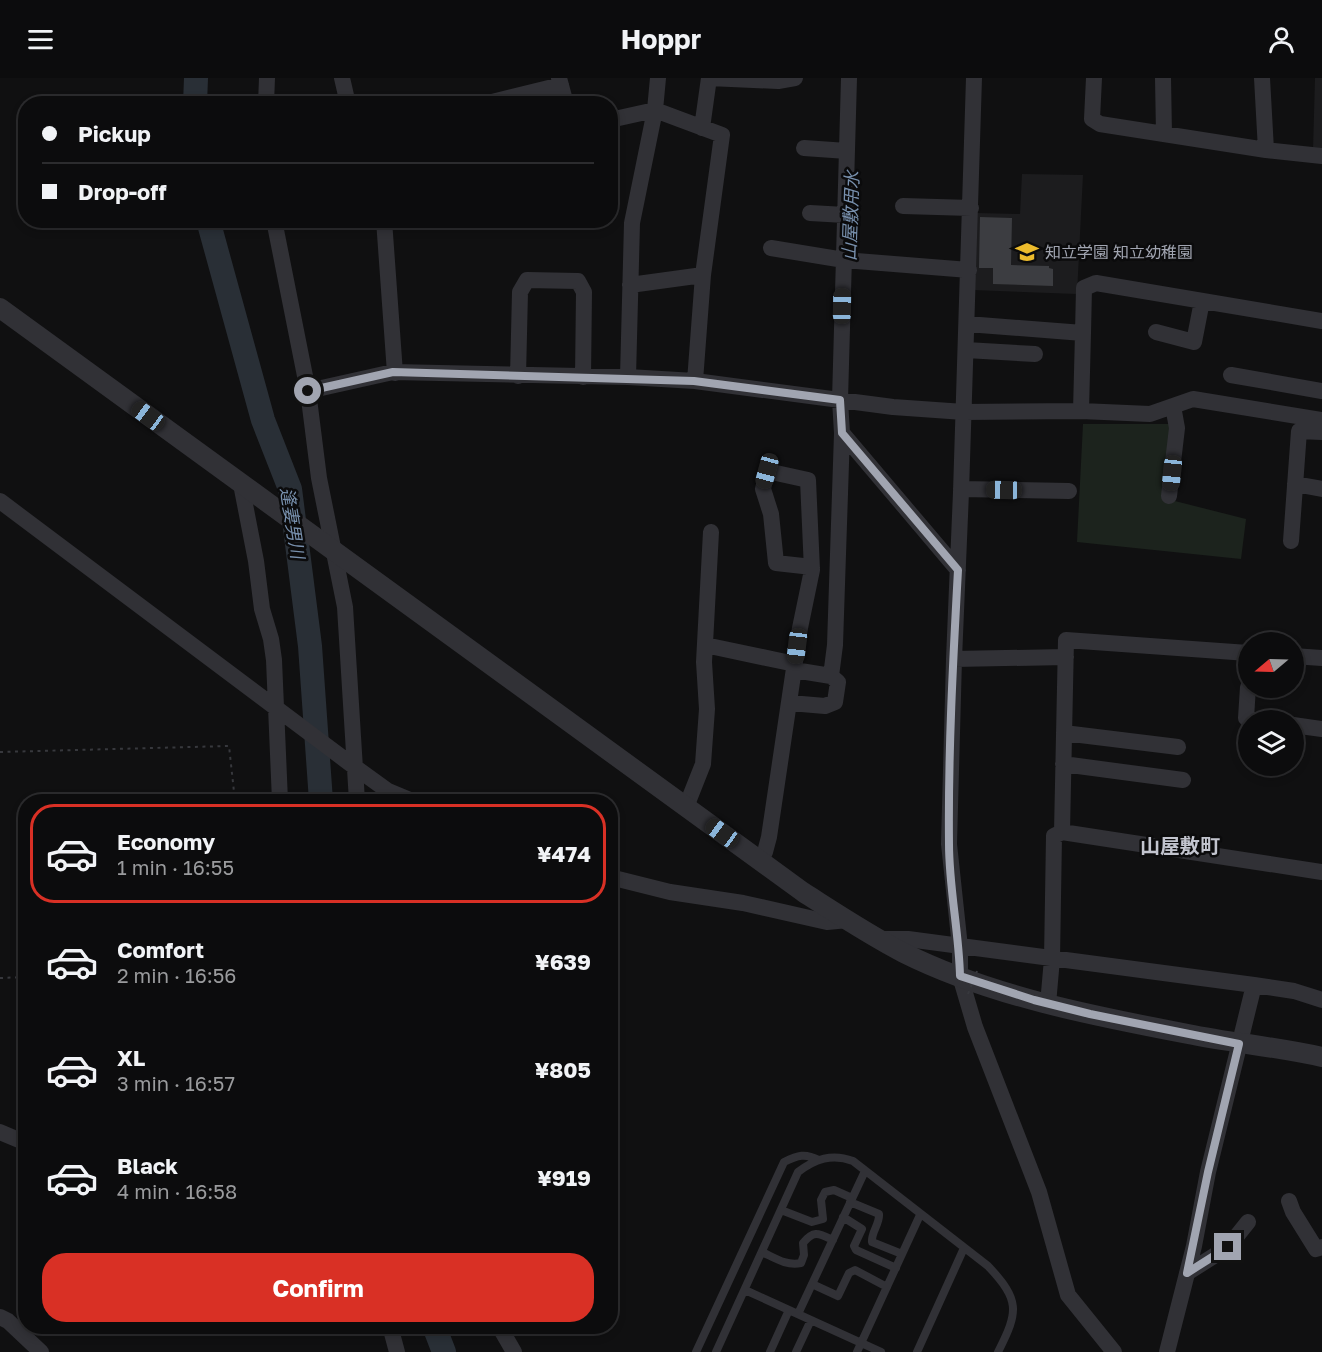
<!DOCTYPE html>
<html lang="en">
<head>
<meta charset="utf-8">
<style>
	body { margin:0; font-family:"Golos Text","Noto Sans JP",sans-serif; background:#1a1a1b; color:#f1f3f6; height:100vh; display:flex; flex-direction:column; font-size:22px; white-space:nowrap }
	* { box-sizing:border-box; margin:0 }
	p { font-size:20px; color:#9a9b9d }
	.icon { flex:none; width:33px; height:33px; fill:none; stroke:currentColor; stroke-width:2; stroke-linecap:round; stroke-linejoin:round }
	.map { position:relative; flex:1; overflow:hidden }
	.drawer { position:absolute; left:18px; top:716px; width:600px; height:540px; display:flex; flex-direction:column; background:#0c0c0d; border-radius:24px; box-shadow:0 3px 9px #0003,0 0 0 2px #2c2c2e }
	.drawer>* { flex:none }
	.hud { position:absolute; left:18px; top:18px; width:600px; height:132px; border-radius:24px; box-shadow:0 3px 9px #0003,0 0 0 2px #2c2c2e; display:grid; align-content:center; height:132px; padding:0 24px; background:#0c0c0d }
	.needle { width:39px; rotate:251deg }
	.tools { position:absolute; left:1238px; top:554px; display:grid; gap:12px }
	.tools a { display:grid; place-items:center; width:66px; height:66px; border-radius:50%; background:#0c0c0d; box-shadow:0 3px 9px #0003,0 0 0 2px #2c2c2e; font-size:30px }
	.end { position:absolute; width:27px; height:27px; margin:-14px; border:8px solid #a1a5b1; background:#111; box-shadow:0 0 0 3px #111 }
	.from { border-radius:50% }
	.car { position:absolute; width:18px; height:36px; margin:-18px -9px; border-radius:8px; box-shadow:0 0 4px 2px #0007; background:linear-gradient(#222 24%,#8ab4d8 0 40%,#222 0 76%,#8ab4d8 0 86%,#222 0) }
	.hud b { display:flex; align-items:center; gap:21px; height:57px; font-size:22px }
	.hud b+b { border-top:2px solid #2c2c2e }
	.hud i { width:15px; height:15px; background:#f1f3f6 }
	ul { padding:10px 0 0; list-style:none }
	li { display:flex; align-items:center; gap:18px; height:99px; margin:0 12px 9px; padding:0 12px; border:3px solid transparent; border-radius:24px }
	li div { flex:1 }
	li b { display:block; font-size:22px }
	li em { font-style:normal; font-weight:700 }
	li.current { border-color:#d93025 }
	li>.icon { width:54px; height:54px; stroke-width:1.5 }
	.button { display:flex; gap:12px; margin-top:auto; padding:12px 24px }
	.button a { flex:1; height:69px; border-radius:24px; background:#d93025; color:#fff; font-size:24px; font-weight:700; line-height:69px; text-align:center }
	header { display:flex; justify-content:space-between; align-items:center; height:78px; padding:0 24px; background:#0c0c0d; font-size:27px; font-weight:700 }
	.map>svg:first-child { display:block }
	.built { fill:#1c1c1e }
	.green { fill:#1c231d }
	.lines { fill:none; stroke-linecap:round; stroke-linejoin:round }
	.river { stroke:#292f36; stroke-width:24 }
	.building { fill:#3c3d41 }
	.path { stroke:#37383d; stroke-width:2; stroke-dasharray:3 4.5; stroke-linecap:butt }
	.service { stroke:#313136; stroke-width:8 }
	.minor { stroke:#313136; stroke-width:16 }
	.tertiary { stroke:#313136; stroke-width:20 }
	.path-bridge { stroke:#37383d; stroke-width:2; stroke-dasharray:3 4.5; stroke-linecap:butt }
	.route { stroke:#a1a5b1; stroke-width:8 }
	.labels { text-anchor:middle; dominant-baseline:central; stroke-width:5; stroke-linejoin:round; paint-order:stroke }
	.poi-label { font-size:16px; fill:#a1a5b1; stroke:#0b0b0c; text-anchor:start }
	.water-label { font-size:18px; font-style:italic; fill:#7890ad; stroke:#0b0b0c }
	.quarter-label { font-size:20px; font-weight:bold; fill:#c2c4ce; stroke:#0b0b0c }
</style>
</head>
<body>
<header><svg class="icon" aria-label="menu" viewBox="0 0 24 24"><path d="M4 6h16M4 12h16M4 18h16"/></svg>Hoppr<svg class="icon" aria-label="person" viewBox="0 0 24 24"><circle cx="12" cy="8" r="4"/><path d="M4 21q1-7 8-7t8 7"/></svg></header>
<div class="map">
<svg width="1322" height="1274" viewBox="0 0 1322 1274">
	<rect width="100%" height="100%" fill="#101011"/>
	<!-- built -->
	<path class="built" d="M 1315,0 L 1322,0 L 1322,73 L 1313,72 Z
		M 1022,96 L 1083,97 L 1077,216 L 973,212 L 976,135 L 1020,136 Z"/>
	<!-- green -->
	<path class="green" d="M 1083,346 L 1172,346 L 1163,420 L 1246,441 L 1241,481 L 1077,464 Z"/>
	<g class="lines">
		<!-- river -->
		<path class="river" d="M 195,26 L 196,0
			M 208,142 L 263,342 L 290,411 L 310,568 L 321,723
			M 434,1248 L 444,1274"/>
	</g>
	<!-- building -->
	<path class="building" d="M 980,139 L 1012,140 L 1011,187 L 1049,188 L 1049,190 L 1053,191 L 1053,208 L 993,206 L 993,190 L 979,190 L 979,188 Z"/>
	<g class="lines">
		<!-- path -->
		<path class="path" d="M 0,674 L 229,668 L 235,723
			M 0,900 L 26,899"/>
		<!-- service -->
		<path class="service" d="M 850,1124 L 879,1136 C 880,1146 871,1154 872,1164 L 902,1176
			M 781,1132 L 812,1144 L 823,1141 L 821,1122 L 825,1114 L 834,1112 L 852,1120
			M 843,1139 L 862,1151 L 854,1168 L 856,1172 L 896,1190
			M 762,1174 C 775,1180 786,1188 801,1185 L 804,1177 L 803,1165 C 814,1152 818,1155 833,1162
			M 812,1206 L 838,1218 L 849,1195 L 855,1192 L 887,1209
			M 745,1212 L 881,1274
			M 798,1236 L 865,1093
			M 696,1274 L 784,1084 C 798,1077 805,1075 819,1082
			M 716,1274 L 798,1094 C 815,1081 832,1075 853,1083 L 988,1188 C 1020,1222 1019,1233 998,1274
			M 770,1274 L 789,1232
			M 796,1274 L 811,1242
			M 857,1274 L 920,1137
			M 917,1274 L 964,1170"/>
		<!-- minor -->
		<path class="minor" d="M 342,0 L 348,26
			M 559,0 L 566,26
			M 849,0 L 840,322 L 842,355 L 958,492
			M 974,0 L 961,414 L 954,581 L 949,766 L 960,869 L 960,898 L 975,949 L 1039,1114 L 1068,1217 L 1114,1274
			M 1094,0 L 1092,41 L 1100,46 L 1266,72 L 1322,78
			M 1163,0 L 1164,56
			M 1262,0 L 1266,72
			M 266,26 L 267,0
			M 484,26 L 561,7
			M 610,42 L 655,32 L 722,57 L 703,197 L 695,303
			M 702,50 L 709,0 L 778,3 L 795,0
			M 804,70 L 847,73
			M 903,128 L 971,130
			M 810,135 L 845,137
			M 274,142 L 308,313 L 319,400 L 345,529 L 357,723
			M 384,142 L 395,295
			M 771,170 L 844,182 L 969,192
			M 630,207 L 703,197
			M 967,246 L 1083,255 L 1081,333
			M 1156,254 L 1194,264 L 1202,223
			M 1083,255 L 1084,210 L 1096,205 L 1322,243
			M 966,272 L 1035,276
			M 1231,297 L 1322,313
			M 518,298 L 520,214 L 527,202 L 578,203 L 584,214 L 583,299
			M 628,299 L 632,145 L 655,32 L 658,0
			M 308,313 L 393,294 L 628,299 L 695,303 L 893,329 L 964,334 L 1081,333 L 1150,336 L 1193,321 L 1322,342
			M 241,406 L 256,483 L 262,531 L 271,561 L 274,582 L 280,723
			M 1295,406 L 1322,411
			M 961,411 L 1069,413
			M 1169,418 L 1177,350 L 1173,328
			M 0,423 L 348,684 L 388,713 L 412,723
			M 1291,463 L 1299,353 L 1322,354
			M 705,567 L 795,586
			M 1293,578 L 1322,580
			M 954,581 L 1066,579
			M 831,598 L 835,567 L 842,355
			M 1248,609 L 1246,640 L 1260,642
			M 790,625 L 825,628 L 835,624 L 838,604 L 831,598 L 794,592
			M 1293,647 L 1322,651
			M 1064,655 L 1178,669
			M 1063,686 L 1183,702
			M 686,729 L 703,686 L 707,631 L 704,584 L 711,454
			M 1062,754 L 1322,794
			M 758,781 L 765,774 L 769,759 L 800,550 L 812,492 L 808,402 L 767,393 L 763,411 L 771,436 L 776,485 L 812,489
			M 610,799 L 670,814 L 743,825 L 827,844 L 848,842
			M 881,861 L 908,861 L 1254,907 L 1208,1094 L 1194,1168 L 1167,1274
			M 1254,907 L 1294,913 L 1322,922
			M 1048,926 L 1052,881 L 1054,758 L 1062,754 L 1066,562 L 1248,575
			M 0,1054 L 26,1065
			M 1289,1123 L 1293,1134 L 1316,1171 L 1322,1169
			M 1187,1195 L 1228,1169 L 1248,1144
			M 0,1239 L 8,1243 L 41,1274
			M 390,1248 L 397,1274
			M 499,1248 L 514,1274"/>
		<!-- tertiary -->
		<path class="tertiary" d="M 0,230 L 803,814 C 836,835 869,857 904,875 C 990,918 1094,938 1188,956 C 1232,965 1278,969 1322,979"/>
		<!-- path-bridge -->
		<path class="path-bridge" d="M 968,916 L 977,893"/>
	</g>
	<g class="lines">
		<!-- route -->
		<path class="route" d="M 308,313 L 393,294 L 694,303 L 840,322 L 842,355 L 958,492 C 953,583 948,675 949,766 C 949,810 959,854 960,898 L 1034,922 L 1090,936 L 1239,966 L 1208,1094 L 1187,1195 L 1228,1169"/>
	</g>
	<!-- icons -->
	<defs>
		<g id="school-bare" transform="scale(1.8)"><path d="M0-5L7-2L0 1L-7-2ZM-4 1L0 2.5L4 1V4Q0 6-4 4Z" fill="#ecbb2c" stroke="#0b0b0c" stroke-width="2.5" paint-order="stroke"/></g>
	</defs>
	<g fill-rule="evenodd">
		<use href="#school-bare" x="1027" y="174"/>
	</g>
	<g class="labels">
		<!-- poi labels -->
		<g class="poi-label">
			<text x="1045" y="174">知立学園 知立幼稚園</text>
		</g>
		<!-- water labels -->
		<g class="water-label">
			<text transform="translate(850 138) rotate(-88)">山屋敷用水</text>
			<text transform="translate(293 445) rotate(81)">逢妻男川</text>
		</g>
		<!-- quarter labels -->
		<g class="quarter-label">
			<text x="1180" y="767">山屋敷町</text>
		</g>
	</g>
</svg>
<div class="tools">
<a><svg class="needle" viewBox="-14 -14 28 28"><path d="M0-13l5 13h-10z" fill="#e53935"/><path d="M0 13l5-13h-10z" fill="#9a9b9d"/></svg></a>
<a><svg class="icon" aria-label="layers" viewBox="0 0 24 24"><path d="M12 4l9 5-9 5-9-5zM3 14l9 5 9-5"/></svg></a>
</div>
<i class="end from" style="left:308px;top:313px"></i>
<i class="end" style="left:1228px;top:1169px"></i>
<i class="car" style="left:842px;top:228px;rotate:1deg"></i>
<i class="car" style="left:148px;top:338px;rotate:306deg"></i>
<i class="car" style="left:767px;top:393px;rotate:195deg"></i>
<i class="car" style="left:1172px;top:395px;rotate:186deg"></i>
<i class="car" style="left:1004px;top:412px;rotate:271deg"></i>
<i class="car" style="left:797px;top:568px;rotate:187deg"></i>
<i class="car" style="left:722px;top:755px;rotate:306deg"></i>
<div class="hud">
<b><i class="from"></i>Pickup</b>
<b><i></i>Drop-off</b>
</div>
<section class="drawer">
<ul>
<li class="current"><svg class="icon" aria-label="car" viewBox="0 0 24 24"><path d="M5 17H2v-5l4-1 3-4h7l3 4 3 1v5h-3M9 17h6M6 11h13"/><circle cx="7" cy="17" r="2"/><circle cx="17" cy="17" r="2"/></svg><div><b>Economy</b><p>1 min · 16:55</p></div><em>¥474</em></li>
<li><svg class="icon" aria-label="car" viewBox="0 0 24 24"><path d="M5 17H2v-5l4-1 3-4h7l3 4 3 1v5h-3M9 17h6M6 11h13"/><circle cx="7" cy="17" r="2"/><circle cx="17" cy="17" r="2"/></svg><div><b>Comfort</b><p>2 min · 16:56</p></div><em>¥639</em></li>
<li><svg class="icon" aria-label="car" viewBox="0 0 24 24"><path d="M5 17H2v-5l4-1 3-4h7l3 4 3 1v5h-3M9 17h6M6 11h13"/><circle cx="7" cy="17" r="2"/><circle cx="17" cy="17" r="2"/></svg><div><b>XL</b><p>3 min · 16:57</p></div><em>¥805</em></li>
<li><svg class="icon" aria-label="car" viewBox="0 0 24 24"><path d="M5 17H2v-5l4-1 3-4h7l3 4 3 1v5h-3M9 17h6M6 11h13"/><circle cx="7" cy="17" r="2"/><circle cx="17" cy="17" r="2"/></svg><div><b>Black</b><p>4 min · 16:58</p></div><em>¥919</em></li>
</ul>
<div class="button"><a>Confirm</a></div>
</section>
</div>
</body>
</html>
